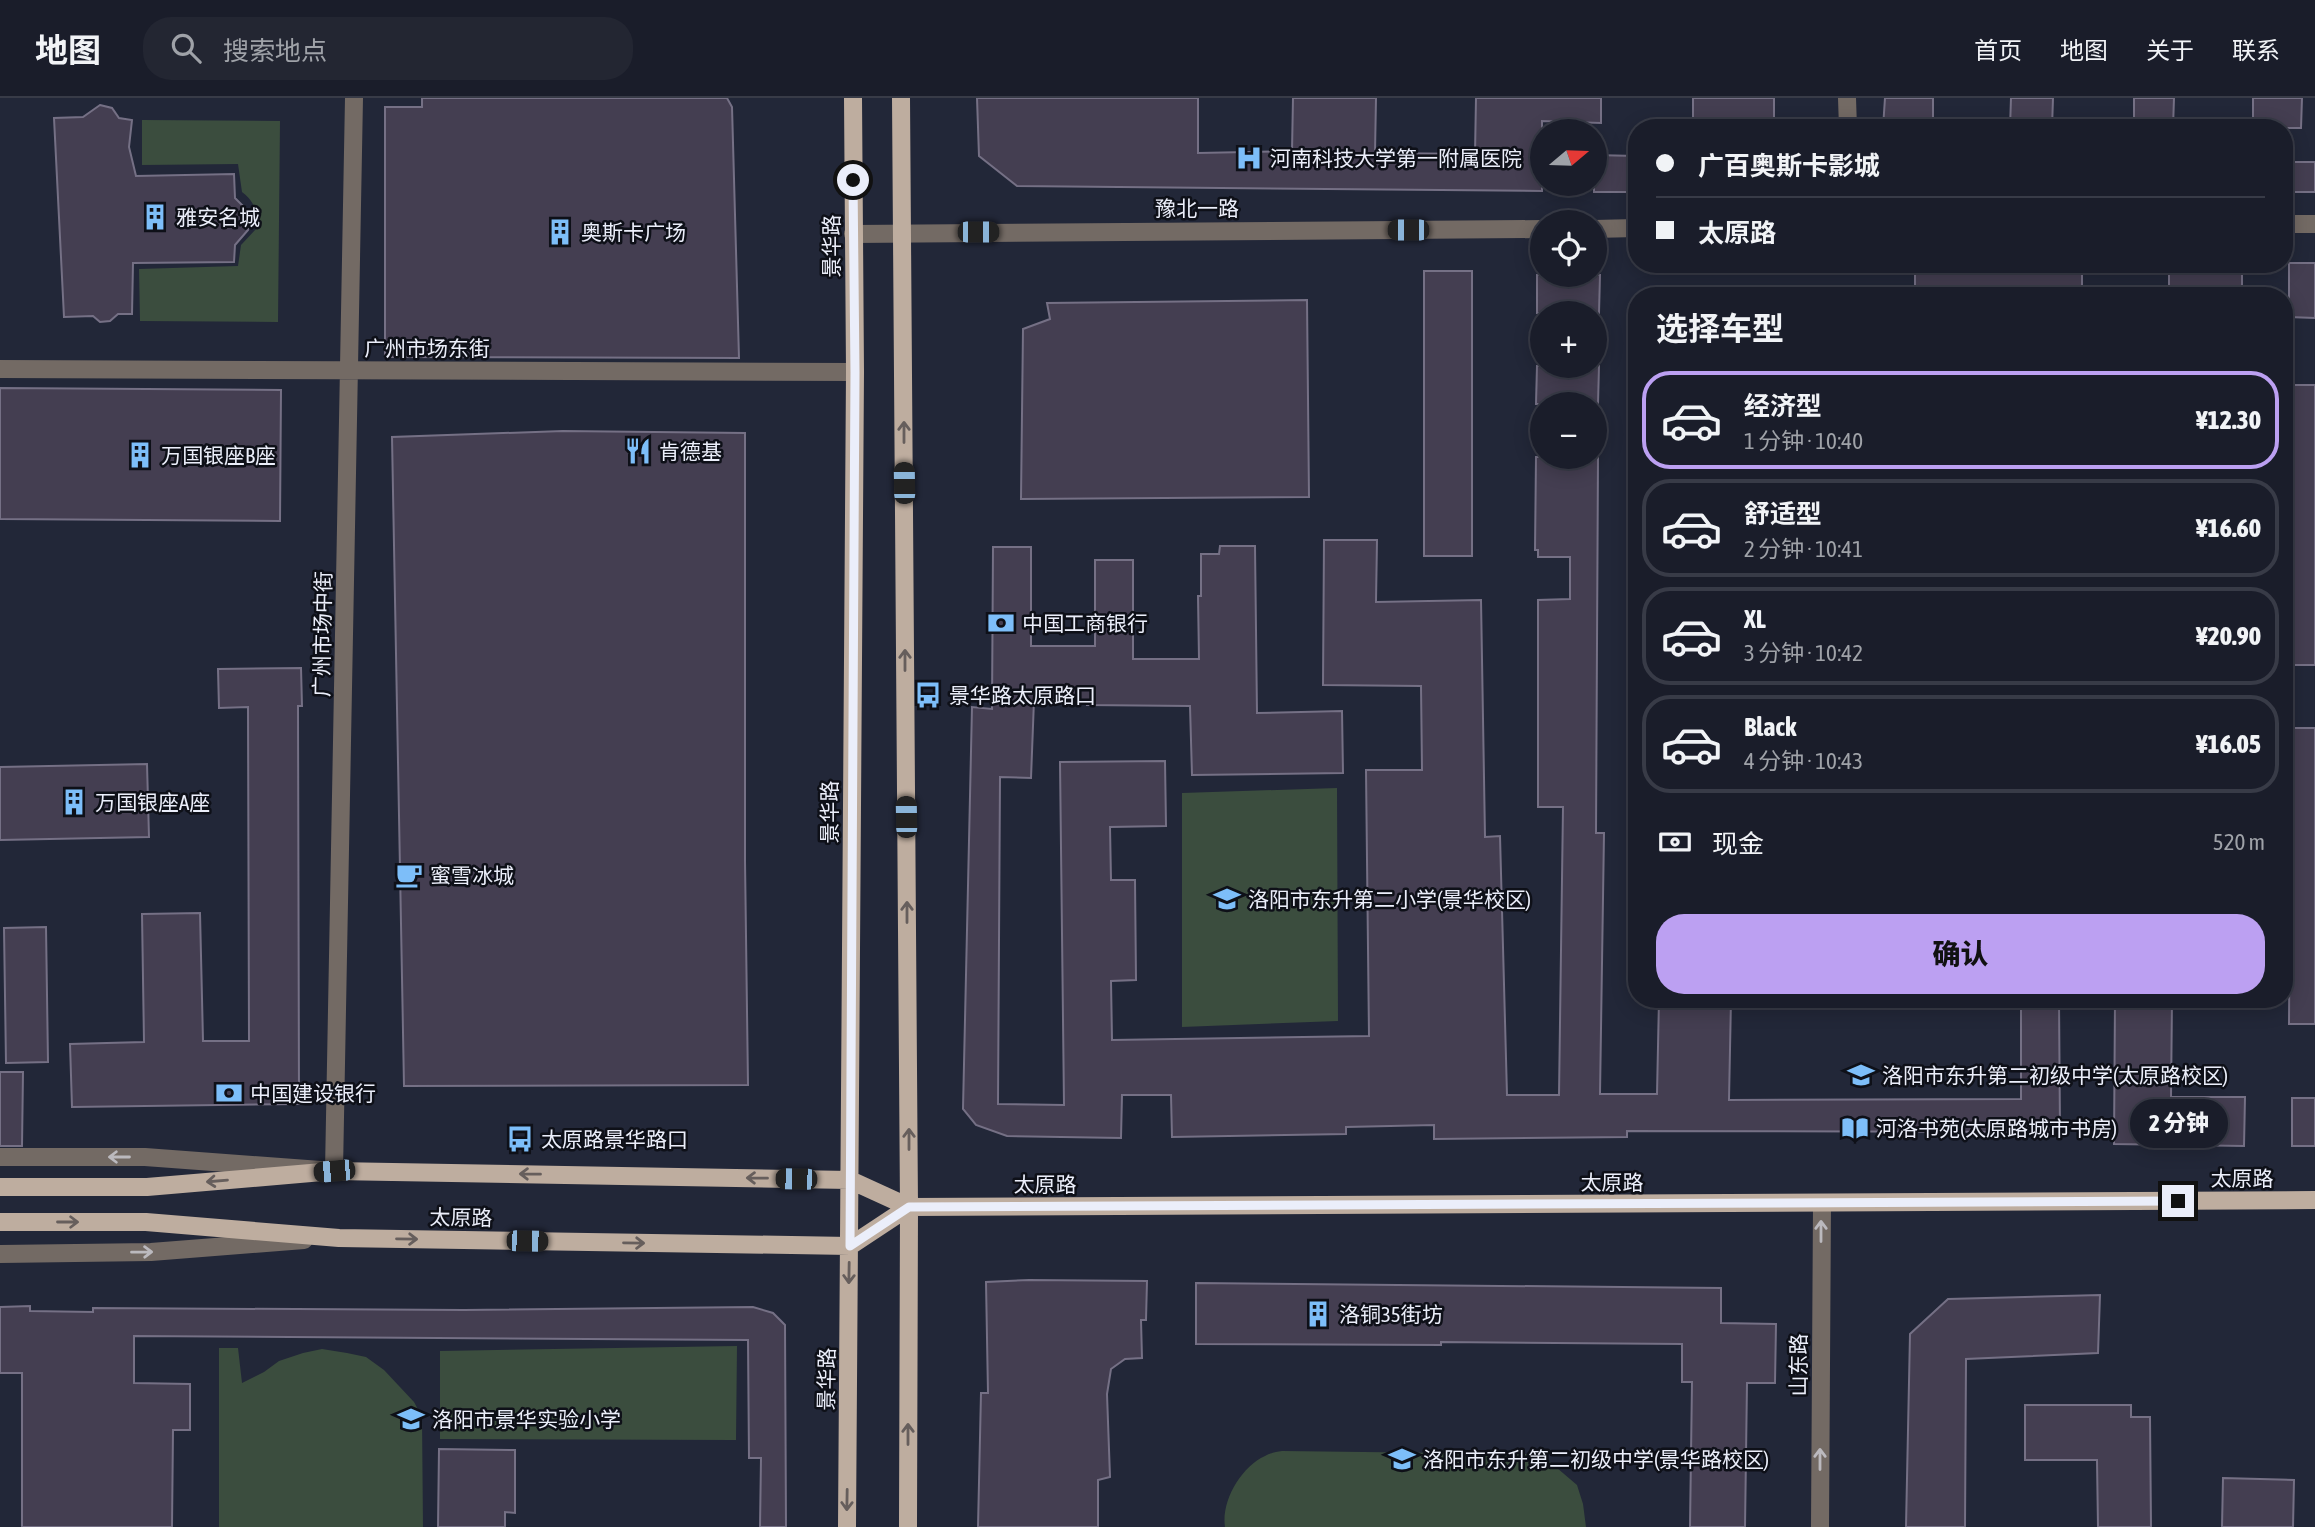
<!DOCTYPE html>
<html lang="zh">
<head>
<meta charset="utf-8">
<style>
	body { margin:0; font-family:"Asap Condensed","Noto Sans SC",sans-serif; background:#232632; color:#f1f3f6; height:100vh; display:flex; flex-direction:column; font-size:26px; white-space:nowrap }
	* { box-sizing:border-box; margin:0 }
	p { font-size:23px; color:#9fa2a8 }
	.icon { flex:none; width:38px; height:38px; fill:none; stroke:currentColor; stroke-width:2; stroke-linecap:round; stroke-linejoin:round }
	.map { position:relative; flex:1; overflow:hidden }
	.panel { position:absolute; left:1628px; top:189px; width:665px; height:721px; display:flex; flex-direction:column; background:#1a1d2a; border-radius:28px; box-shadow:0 4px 18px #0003,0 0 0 2px #383b47 }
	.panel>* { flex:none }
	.top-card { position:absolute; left:1628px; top:21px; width:665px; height:154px; border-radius:28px; box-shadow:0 4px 18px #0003,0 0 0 2px #383b47; display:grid; align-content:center; height:154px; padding:0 28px; background:#1a1d2a }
	.needle { width:46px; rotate:71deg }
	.buttons { position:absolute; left:1530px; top:21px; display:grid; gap:14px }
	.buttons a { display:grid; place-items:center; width:77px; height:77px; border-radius:50%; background:#1a1d2a; box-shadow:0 4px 18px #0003,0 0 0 2px #383b47; font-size:35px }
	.end { position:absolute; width:32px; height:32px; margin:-16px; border:9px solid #ebeefa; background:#111; box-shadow:0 0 0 4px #111 }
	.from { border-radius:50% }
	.bubble { position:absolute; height:49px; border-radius:24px; background:#1a1d2a; box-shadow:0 4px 18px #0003,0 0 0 2px #383b47; font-size:23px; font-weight:800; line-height:49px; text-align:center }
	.car { position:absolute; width:21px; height:42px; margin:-21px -10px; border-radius:9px; box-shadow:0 0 5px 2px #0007; background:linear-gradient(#222 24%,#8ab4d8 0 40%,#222 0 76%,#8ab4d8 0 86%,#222 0) }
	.top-card b { display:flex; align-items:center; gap:24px; height:66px; font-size:26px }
	.top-card b+b { border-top:2px solid #383b47 }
	.top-card i { width:18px; height:18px; background:#f1f3f6 }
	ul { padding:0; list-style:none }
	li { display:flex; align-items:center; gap:21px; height:98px; margin:0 14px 10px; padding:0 14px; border:4px solid #383b47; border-radius:28px }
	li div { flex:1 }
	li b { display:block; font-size:26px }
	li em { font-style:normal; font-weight:800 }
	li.on { border-color:#bca0f2 }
	li>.icon { width:63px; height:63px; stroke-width:1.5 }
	h2 { padding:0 28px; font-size:32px; line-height:84px }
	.pay { display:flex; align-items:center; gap:18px; height:77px; padding:0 28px; font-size:26px }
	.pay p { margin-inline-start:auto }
	.button { display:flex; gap:14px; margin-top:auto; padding:14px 28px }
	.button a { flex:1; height:80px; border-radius:28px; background:#bca0f2; color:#111; font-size:28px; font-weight:800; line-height:80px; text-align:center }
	header { display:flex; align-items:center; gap:42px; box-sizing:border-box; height:98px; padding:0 35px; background:#1a1d2a; border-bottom:2px solid #383b47 }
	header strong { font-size:33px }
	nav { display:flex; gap:38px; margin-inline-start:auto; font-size:24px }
	.search { width:490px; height:63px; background:#232632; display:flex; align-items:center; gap:18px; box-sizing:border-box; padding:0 24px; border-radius:28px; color:#9fa2a8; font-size:26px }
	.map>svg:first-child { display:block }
	.green { fill:#3b4d3e }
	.building { fill:#443e51; stroke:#757085; stroke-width:2 }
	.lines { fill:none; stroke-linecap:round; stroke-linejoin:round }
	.minor { stroke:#736a64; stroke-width:18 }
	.major { stroke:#bead9f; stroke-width:18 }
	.oneway { stroke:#665e5c }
	.oneway2 { stroke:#bbb9be }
	.route { stroke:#ebeefa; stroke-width:9 }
	.labels { text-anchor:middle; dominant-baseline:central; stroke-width:5; stroke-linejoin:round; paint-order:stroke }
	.poi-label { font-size:21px; fill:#ebeefa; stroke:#0e1018; text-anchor:start }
	.street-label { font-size:21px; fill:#ebeefa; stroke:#0e1018 }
</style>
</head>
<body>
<header>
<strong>地图</strong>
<div class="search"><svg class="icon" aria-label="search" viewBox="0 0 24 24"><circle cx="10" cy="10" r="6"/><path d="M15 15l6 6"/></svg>搜索地点</div>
<nav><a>首页</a><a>地图</a><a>关于</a><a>联系</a></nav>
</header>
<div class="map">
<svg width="2315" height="1429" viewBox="0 0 2315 1429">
	<rect width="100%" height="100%" fill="#222738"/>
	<!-- green -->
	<path class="green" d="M 142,22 L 280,23 L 278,224 L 140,223 L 139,171 L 238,168 L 241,147 L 257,130 C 256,113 256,105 242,94 L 238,66 L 142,67 Z
		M 1337,690 L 1338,923 L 1182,929 L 1182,695 Z
		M 737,1248 L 736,1342 L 440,1341 L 440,1253 Z
		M 219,1250 L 238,1250 L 242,1285 L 264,1274 L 279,1263 L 303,1255 L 322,1251 L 347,1255 L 366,1259 L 384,1272 L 414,1304 L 422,1319 L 423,1429 L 219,1429 Z
		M 1282,1353 L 1531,1356 L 1550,1364 L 1577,1387 L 1583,1406 L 1586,1429 L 1225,1429 C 1221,1403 1241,1369 1265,1358 C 1270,1355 1276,1354 1282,1353 Z"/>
	<!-- building -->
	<path class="building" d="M 422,0 L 727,0 L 732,9 L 739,260 L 385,259 L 385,9 L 422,9 Z
		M 977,0 L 1198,0 L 1198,55 L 1292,53 L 1293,0 L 1376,0 L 1375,55 L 1475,56 L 1476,0 L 1601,0 L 1601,25 L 1542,23 L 1542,93 L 1017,88 L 979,58 Z
		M 1693,0 L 1774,0 L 1774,30 L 1693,30 Z
		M 1885,0 L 1933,0 L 1933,30 L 1883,30 Z
		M 2011,0 L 2053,0 L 2052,30 L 2010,30 Z
		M 2134,0 L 2174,0 L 2173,30 L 2134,30 Z
		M 2253,0 L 2302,0 L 2301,30 L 2253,30 Z
		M 100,7 L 112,10 L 119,20 L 132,22 L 129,49 L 136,78 L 234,76 L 235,100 L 248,113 L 250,124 L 248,132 L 235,147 L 234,164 L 133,165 L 132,216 L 118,216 L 110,223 L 100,224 L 93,218 L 64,219 L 54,20 L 83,19 Z
		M 1594,57 L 1636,58 L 1636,94 L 1594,94 Z
		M 2284,64 L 2315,64 L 2315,94 L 2284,94 Z
		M 2289,165 L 2315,165 L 2315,220 L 2289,219 Z
		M 2169,168 L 2242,170 L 2242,198 L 2169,198 Z
		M 1915,172 L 2082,172 L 2082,198 L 1915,198 Z
		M 1424,173 L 1472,173 L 1472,458 L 1424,458 Z
		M 1537,177 L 1600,177 L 1599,215 L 1537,215 Z
		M 1307,202 L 1309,399 L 1021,401 L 1023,231 L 1050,221 L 1047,205 Z
		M 1537,268 L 1599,268 L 1598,306 L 1536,306 Z
		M 2289,287 L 2315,287 L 2315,567 L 2288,567 Z
		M 0,290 L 281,292 L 280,423 L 0,421 Z
		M 563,333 L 745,335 L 745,763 L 748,987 L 404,988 L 392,339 Z
		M 1536,359 L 1598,359 L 1596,735 L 1604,735 L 1600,996 L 1657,996 L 1659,901 L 1731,901 L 1729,1002 L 2021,1001 L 2021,901 L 2059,901 L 2060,1034 L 1627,1033 L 1627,1039 L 1434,1041 L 1434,1027 L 1346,1029 L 1346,1036 L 1172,1039 L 1171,997 L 1122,997 L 1121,1040 L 1007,1038 L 976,1027 L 963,1011 L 972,609 L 992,611 L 993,449 L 1031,449 L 1031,548 L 1095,548 L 1095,462 L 1133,462 L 1133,561 L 1199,561 L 1198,498 L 1201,498 L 1201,456 L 1219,456 L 1220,448 L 1255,448 L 1257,615 L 1342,613 L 1343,675 L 1192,677 L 1190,608 L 1087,607 L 1087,602 L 1034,602 L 1031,680 L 1000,679 L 998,1006 L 1064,1007 L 1060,664 L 1165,663 L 1166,728 L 1110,729 L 1111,782 L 1135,782 L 1136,882 L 1111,883 L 1112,942 L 1369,938 L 1366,672 L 1422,672 L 1421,588 L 1323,587 L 1324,442 L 1377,442 L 1376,504 L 1481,502 L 1485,739 L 1500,738 L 1507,997 L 1559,997 L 1563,709 L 1538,709 L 1538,502 L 1570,501 L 1570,459 L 1538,459 L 1538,452 L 1535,452 Z
		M 301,570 L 302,608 L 298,608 L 299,1006 L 72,1009 L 70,946 L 144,944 L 142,816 L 200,815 L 203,943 L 249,943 L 248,609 L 219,610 L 218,571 Z
		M 2291,630 L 2315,630 L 2315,926 L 2289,926 Z
		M 147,666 L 149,739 L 0,742 L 0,669 Z
		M 46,829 L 48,964 L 6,965 L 4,830 Z
		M 2115,901 L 2172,901 L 2171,999 L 2245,999 L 2244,1048 L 2114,1046 Z
		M 0,974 L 23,974 L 22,1048 L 0,1048 Z
		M 2292,1000 L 2315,1000 L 2315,1048 L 2292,1048 Z
		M 1029,1182 L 1147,1183 L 1146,1222 L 1141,1222 L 1142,1260 L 1125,1261 L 1111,1271 L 1107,1296 L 1110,1379 L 1098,1382 L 1098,1429 L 978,1429 L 981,1295 L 988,1295 L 986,1184 Z
		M 1196,1185 L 1721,1190 L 1721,1225 L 1776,1226 L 1775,1285 L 1747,1285 L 1745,1429 L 1690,1429 L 1692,1284 L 1682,1284 L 1682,1246 L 1441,1244 L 1441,1247 L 1196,1246 Z
		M 2100,1197 L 2098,1255 L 1966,1261 L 1965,1429 L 1906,1429 L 1910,1236 L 1948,1201 Z
		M 30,1208 L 30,1213 L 93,1214 L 93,1210 L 464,1212 L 753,1209 L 773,1215 L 785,1227 L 786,1429 L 760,1429 L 761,1360 L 749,1360 L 748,1242 L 134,1238 L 134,1285 L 190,1286 L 190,1332 L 173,1332 L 172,1429 L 22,1429 L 22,1275 L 0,1275 L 0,1209 Z
		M 2025,1307 L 2131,1307 L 2131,1319 L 2150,1319 L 2151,1429 L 2098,1429 L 2097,1362 L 2025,1362 Z
		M 439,1351 L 515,1352 L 515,1415 L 505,1414 L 505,1429 L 438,1429 Z
		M 2223,1380 L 2294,1382 L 2293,1429 L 2222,1429 Z"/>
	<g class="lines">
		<!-- minor -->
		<path class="minor" d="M 1847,0 L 1848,30
			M 2284,126 L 2315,126
			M 1594,131 L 1636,130
			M 853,136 L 1542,131
			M 0,271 L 855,274
			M 0,1059 L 145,1059 L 334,1073 L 354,0
			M 0,1156 L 151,1154 L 304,1142
			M 1820,1429 L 1822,1106"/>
		<!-- major -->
		<path class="major" d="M 901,0 L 909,1109 L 908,1429
			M 0,1089 L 147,1089 L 334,1073 L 850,1082 L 909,1109 L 2315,1102
			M 0,1124 L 146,1124 L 339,1140 L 850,1148 L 909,1109
			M 847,1429 L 855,274 L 853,0"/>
	</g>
	<!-- one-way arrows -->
	<defs><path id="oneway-shaft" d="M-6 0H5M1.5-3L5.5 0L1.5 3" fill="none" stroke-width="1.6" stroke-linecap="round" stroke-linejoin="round" transform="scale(1.75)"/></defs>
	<g class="oneway">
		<use href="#oneway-shaft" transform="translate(904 334) rotate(-90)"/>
		<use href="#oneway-shaft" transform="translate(905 562) rotate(-90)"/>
		<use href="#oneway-shaft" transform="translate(907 814) rotate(-90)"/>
		<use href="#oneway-shaft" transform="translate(909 1041) rotate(-90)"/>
		<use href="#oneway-shaft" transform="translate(530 1076) rotate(-179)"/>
		<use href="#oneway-shaft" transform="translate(757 1080) rotate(-179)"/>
		<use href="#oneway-shaft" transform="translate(217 1083) rotate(175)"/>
		<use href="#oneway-shaft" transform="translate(68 1124)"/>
		<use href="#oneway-shaft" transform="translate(407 1141) rotate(1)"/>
		<use href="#oneway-shaft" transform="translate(634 1145) rotate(1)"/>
		<use href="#oneway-shaft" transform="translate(849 1175) rotate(91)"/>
		<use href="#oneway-shaft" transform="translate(908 1336) rotate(-90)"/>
		<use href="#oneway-shaft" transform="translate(847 1402) rotate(91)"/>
	</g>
	<g class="oneway2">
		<use href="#oneway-shaft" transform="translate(119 1059) rotate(-180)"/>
		<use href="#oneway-shaft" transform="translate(1821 1133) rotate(-90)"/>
		<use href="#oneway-shaft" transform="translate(142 1154) rotate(-1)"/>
		<use href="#oneway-shaft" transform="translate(1820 1361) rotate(-90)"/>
	</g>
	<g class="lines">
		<!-- route -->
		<path class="route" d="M 853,82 L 855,274 L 850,1148 L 909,1109 L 2178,1103"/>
	</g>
	<!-- icons -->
	<defs>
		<g id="hospital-bare" transform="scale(2.1)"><path d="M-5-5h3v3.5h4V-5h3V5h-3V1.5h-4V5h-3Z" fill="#7dbef9" stroke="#0e1018" stroke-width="2.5" paint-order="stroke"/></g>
		<g id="building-bare" transform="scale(2.1)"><path d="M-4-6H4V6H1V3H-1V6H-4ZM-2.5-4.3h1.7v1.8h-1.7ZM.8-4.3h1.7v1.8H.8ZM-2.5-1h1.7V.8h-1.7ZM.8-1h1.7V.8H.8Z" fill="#7dbef9" stroke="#0e1018" stroke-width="2.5" paint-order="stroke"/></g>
		<g id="restaurant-bare" transform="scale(2.1)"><path d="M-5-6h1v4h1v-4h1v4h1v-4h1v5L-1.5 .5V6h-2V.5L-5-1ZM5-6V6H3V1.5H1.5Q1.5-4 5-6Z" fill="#7dbef9" stroke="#0e1018" stroke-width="2.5" paint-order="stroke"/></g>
		<g id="bank-bare" transform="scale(2.1)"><path d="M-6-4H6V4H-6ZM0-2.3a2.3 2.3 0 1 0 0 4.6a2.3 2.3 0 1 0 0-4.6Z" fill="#7dbef9" stroke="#0e1018" stroke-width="2.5" paint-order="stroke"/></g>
		<g id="bus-bare" transform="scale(2.1)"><path d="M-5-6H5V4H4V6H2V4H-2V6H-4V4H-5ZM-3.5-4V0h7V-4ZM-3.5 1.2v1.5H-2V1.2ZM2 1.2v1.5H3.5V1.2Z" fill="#7dbef9" stroke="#0e1018" stroke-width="2.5" paint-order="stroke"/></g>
		<g id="cafe-bare" transform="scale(2.1)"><path d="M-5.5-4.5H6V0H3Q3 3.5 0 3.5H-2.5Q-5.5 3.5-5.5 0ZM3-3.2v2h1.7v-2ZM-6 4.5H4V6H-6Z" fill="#7dbef9" stroke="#0e1018" stroke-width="2.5" paint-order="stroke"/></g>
		<g id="school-bare" transform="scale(2.1)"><path d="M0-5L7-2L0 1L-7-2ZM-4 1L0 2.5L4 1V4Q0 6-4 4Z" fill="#7dbef9" stroke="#0e1018" stroke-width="2.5" paint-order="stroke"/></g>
		<g id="library-bare" transform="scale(2.1)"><path d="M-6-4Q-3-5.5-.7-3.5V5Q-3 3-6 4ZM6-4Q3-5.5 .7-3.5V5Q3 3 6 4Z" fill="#7dbef9" stroke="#0e1018" stroke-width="2.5" paint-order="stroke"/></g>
	</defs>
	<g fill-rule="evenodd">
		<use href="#hospital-bare" x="1249" y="60"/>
		<use href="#building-bare" x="155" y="119"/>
		<use href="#building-bare" x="560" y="134"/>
		<use href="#restaurant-bare" x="638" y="353"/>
		<use href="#building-bare" x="140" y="357"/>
		<use href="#bank-bare" x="1001" y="525"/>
		<use href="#bus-bare" x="928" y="597"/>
		<use href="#building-bare" x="74" y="704"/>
		<use href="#cafe-bare" x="409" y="777"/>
		<use href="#school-bare" x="1227" y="801"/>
		<use href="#school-bare" x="1861" y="977"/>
		<use href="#bank-bare" x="229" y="995"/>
		<use href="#library-bare" x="1855" y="1030"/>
		<use href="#bus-bare" x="520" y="1041"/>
		<use href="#building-bare" x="1318" y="1216"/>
		<use href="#school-bare" x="411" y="1321"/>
		<use href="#school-bare" x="1402" y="1361"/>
	</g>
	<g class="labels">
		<!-- poi labels -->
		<g class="poi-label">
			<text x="1270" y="60">河南科技大学第一附属医院</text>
			<text x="176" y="119">雅安名城</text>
			<text x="581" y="134">奥斯卡广场</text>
			<text x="659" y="353">肯德基</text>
			<text x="161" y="357">万国银座B座</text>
			<text x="1022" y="525">中国工商银行</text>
			<text x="949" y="597">景华路太原路口</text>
			<text x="95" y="704">万国银座A座</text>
			<text x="430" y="777">蜜雪冰城</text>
			<text x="1248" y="801">洛阳市东升第二小学(景华校区)</text>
			<text x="1882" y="977">洛阳市东升第二初级中学(太原路校区)</text>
			<text x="250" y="995">中国建设银行</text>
			<text x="1876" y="1030">河洛书苑(太原路城市书房)</text>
			<text x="541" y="1041">太原路景华路口</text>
			<text x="1339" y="1216">洛铜35街坊</text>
			<text x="432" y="1321">洛阳市景华实验小学</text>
			<text x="1423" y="1361">洛阳市东升第二初级中学(景华路校区)</text>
		</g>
		<!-- street labels -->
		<g class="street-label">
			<text x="1197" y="110">豫北一路</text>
			<text transform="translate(831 148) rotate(-90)">景华路</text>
			<text x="427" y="250">广州市场东街</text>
			<text transform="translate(322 536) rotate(-89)">广州市场中街</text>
			<text transform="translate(829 714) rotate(-90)">景华路</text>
			<text x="2242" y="1080">太原路</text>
			<text x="1612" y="1084">太原路</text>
			<text x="1045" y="1086">太原路</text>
			<text transform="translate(461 1119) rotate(1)">太原路</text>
			<text transform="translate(1798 1267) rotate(-90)">山东路</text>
			<text transform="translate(826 1281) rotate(-89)">景华路</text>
		</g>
	</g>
</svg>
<div class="buttons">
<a><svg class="needle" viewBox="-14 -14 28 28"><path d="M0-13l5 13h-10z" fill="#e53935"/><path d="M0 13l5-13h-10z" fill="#9fa2a8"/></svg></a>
<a><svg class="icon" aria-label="locate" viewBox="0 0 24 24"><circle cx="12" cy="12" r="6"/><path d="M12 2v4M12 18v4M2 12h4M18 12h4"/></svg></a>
<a>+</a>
<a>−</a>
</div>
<i class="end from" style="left:853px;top:82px"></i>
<i class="end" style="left:2178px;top:1103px"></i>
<div class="bubble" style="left:2130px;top:1001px;width:98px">2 分钟</div>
<i class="car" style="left:1408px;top:132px;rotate:270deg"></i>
<i class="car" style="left:978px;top:134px;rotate:90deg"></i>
<i class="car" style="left:904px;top:385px;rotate:359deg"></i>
<i class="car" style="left:906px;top:719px;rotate:359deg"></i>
<i class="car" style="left:334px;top:1073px;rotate:265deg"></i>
<i class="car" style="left:796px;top:1081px;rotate:271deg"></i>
<i class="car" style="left:527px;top:1143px;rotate:91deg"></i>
<div class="top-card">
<b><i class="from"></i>广百奥斯卡影城</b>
<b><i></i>太原路</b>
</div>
<section class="panel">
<h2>选择车型</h2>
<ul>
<li class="on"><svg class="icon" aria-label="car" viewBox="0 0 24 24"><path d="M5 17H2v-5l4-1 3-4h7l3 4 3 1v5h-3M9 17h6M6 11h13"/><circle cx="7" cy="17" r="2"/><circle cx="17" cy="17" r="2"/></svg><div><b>经济型</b><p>1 分钟 · 10:40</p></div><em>¥12.30</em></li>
<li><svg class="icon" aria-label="car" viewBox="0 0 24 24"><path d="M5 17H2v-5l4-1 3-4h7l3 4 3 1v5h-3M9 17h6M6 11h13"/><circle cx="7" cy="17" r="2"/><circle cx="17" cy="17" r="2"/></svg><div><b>舒适型</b><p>2 分钟 · 10:41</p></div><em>¥16.60</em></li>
<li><svg class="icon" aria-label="car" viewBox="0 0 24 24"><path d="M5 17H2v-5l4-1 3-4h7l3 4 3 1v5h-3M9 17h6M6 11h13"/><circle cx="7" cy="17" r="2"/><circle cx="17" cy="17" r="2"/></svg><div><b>XL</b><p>3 分钟 · 10:42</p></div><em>¥20.90</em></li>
<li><svg class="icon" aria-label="car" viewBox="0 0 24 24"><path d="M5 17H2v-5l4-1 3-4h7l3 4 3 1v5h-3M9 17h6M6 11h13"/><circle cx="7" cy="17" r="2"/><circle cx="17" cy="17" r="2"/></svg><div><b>Black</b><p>4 分钟 · 10:43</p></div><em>¥16.05</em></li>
</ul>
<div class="pay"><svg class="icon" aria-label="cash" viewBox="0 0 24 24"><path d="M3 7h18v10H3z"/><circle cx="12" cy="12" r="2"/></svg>现金<p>520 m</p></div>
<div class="button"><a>确认</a></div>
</section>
</div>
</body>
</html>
